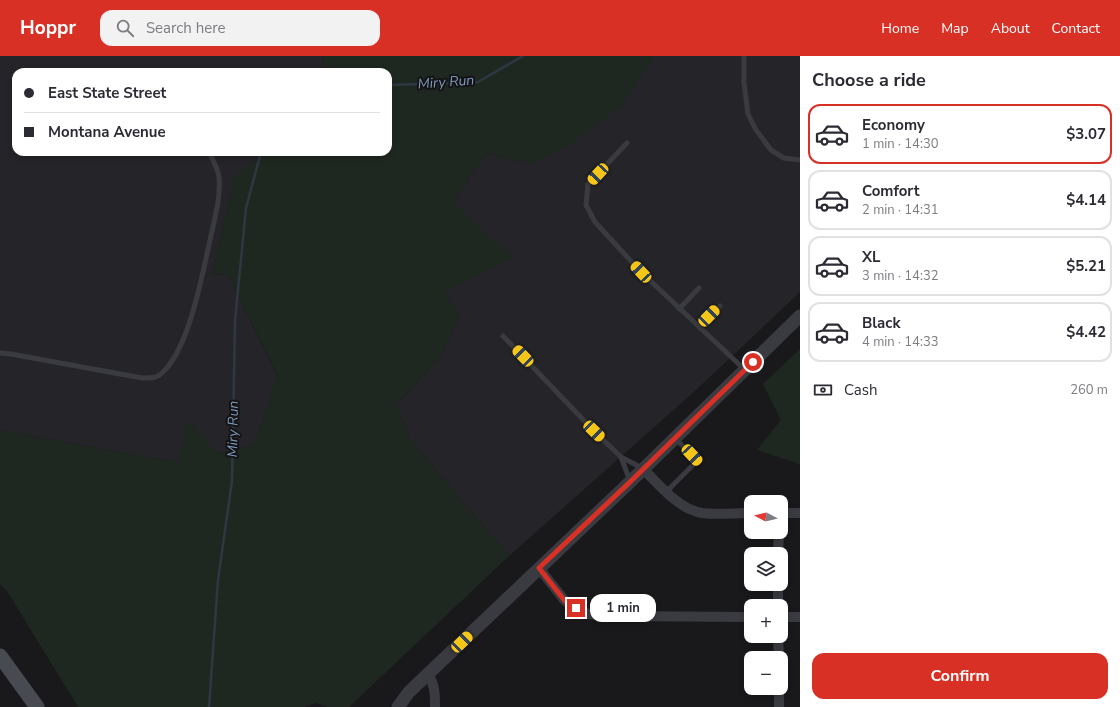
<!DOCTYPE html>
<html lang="en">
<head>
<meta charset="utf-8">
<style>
	body { margin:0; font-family:"Nunito Sans",sans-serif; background:#f2f2f3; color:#2b2b33; height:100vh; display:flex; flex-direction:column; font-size:15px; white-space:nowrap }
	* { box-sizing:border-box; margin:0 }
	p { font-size:13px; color:#7c7c81 }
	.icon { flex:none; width:22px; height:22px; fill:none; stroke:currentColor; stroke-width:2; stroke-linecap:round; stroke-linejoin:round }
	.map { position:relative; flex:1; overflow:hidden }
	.details { display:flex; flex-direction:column; background:#fff; width:320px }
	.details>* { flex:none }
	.guide { position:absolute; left:12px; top:12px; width:380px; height:88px; border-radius:12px; box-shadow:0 2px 6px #0003; display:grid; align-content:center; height:88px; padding:0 12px; background:#fff }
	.needle { width:26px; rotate:277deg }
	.buttons { position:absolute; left:744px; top:439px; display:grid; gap:8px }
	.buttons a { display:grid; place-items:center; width:44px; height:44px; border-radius:8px; background:#fff; box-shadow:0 2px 6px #0003; font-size:20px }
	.end { position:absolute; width:18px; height:18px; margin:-9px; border:5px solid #d93025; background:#fff; box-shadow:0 0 0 2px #fff }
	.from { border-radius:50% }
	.bubble { position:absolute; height:28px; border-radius:12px; background:#fff; box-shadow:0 2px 6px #0003; font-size:13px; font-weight:700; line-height:28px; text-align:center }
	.car { position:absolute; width:12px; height:24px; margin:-12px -6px; border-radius:5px; box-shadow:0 0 3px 1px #0007; background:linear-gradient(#f5c518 24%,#345 0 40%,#f5c518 0 76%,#345 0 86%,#f5c518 0) }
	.guide b { display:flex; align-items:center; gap:14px; height:38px; font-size:15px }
	.guide b+b { border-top:1px solid #e1e1e2 }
	.guide i { width:10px; height:10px; background:#2b2b33 }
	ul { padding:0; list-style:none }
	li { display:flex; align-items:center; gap:12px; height:60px; margin:0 8px 6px; padding:0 4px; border:2px solid #e1e1e2; border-radius:12px }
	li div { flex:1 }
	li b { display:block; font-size:15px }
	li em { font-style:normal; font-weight:700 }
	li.current { border-color:#d93025 }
	li>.icon { width:36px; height:36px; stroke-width:1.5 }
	h2 { padding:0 12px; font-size:18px; line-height:48px }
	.pay { display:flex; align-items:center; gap:10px; height:44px; padding:0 12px; font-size:15px }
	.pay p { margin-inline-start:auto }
	.primary-button { display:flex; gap:8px; margin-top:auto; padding:8px 12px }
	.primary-button a { flex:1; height:46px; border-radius:12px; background:#d93025; color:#fff; font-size:16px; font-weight:700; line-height:46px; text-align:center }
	header { display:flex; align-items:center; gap:24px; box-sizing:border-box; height:56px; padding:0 20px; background:#d93025; color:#fff }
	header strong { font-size:19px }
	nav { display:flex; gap:22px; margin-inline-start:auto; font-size:14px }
	.search { width:280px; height:36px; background:#f2f2f3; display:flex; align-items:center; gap:10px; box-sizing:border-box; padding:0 14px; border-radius:12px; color:#7c7c81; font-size:15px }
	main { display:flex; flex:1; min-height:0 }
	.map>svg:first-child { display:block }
	.built { fill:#252529 }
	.green { fill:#1f2820 }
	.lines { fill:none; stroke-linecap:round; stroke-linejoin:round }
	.stream { stroke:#2e3842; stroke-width:2.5 }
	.service { stroke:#3a3b41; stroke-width:5 }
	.minor { stroke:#3a3b41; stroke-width:10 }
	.tertiary { stroke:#3a3b41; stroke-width:13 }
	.secondary { stroke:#484a51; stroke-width:15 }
	.route { stroke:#d93025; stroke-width:5 }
	.labels { text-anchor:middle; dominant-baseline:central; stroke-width:4; stroke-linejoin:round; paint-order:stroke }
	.water-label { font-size:14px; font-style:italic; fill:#7f9bba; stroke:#141417 }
</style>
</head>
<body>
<header>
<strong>Hoppr</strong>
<div class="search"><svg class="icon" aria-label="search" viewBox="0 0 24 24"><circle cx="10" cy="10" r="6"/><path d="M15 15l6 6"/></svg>Search here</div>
<nav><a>Home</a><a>Map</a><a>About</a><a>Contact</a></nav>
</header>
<main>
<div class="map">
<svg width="800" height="651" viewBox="0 0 800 651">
	<rect width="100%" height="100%" fill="#19191c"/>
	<!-- built -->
	<path class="built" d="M 0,0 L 322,0 L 325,16 L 16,16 L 16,96 L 267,96 L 235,120 L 212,219 L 228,218 L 277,320 L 255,389 L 179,407 L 0,374 Z
		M 654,0 L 800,0 L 800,236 L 695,335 L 509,500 L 410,383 L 396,349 L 441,300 L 460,261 L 444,236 L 453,146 L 486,98 L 531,107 L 620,51 Z"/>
	<!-- green -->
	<path class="green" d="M 322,0 L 654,0 L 620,51 L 568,90 L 531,107 L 486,98 L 453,146 L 513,202 L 444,236 L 460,261 L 441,300 L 396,349 L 410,383 L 509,500 L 349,651 L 328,651 L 316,647 L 304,651 L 78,651 L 7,535 L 0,528 L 0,374 L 179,407 L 187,363 L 219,398 L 255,389 L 277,319 L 228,218 L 212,219 L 235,119 L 267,96 L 388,96 L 388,16 L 325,16 Z
		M 800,293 L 800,408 L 757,394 L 781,364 L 763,328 Z"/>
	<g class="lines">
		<!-- stream -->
		<path class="stream" d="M 388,29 L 478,26 L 523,0
			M 209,651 L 218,524 L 232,425 L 235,265 L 246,152 L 261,96"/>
		<!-- service -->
		<path class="service" d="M 744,0 L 744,27 L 748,58 L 756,74 L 771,94 L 784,102 L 800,104
			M 627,87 L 588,128 L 586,149 L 595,166 L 641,216 L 744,313
			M 679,253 L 699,232
			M 699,271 L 720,250
			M 503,280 L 594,375 L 621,401 L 630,425
			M 0,297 L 11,298 L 142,322 C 150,322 156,323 162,317 C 189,293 202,220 210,184 C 214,165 221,142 219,121 C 218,113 213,104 209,96
			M 621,401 L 642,412
			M 667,435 L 697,405 L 675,382"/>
		<!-- minor -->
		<path class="minor" d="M 643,413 C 660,429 678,453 702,457 C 716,459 736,457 751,457
			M 781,457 L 800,457
			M 778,498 L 779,476
			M 539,512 L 565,545 L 588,558 L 611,560 L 751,561
			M 778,550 L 778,528
			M 781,561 L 800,561
			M 778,580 L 779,602
			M 428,618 C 435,629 435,638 435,651
			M 779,632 L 779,651"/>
		<!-- tertiary -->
		<path class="tertiary" d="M 398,651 L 409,636 L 630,426 L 800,260"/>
		<!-- secondary -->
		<path class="secondary" d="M 0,600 L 37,651"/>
	</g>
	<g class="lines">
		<!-- route -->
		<path class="route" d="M 576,552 L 565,545 L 539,512 L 630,426 L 753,306"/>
	</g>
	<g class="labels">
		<!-- water labels -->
		<g class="water-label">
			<text transform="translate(446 26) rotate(-4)">Miry Run</text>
			<text transform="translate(233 373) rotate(-89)">Miry Run</text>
		</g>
	</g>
</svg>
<div class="buttons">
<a><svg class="needle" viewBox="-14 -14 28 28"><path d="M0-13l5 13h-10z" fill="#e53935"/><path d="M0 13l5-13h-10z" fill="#7c7c81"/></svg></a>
<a><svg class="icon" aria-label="layers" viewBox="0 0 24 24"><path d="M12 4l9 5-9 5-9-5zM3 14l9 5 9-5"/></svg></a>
<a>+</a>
<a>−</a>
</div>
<i class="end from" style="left:753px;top:306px"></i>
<i class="end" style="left:576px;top:552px"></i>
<div class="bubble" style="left:590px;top:538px;width:66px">1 min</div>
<i class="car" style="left:598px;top:118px;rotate:223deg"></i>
<i class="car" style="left:641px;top:216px;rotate:317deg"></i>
<i class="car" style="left:709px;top:260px;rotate:45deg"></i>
<i class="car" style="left:523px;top:300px;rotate:316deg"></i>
<i class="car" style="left:594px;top:375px;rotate:134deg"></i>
<i class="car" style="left:692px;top:399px;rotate:137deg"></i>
<i class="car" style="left:462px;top:586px;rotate:46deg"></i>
<div class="guide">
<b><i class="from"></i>East State Street</b>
<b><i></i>Montana Avenue</b>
</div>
</div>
<section class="details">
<h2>Choose a ride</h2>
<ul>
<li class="current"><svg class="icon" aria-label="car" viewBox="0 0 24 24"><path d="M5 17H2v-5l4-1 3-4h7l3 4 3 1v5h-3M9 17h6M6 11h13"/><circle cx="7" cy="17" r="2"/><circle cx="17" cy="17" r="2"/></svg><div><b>Economy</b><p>1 min · 14:30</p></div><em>$3.07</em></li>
<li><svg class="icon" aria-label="car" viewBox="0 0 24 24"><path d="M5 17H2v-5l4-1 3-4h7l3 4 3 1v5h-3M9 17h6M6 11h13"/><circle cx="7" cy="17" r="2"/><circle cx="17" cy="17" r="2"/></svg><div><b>Comfort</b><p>2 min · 14:31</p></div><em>$4.14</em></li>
<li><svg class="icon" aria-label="car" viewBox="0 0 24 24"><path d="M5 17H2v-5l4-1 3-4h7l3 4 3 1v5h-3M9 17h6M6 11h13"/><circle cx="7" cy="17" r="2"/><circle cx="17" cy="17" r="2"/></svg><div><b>XL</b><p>3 min · 14:32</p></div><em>$5.21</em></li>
<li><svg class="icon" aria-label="car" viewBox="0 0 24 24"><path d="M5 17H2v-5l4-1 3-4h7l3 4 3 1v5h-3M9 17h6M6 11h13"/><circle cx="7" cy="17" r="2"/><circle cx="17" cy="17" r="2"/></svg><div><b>Black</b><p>4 min · 14:33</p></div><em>$4.42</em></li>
</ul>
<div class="pay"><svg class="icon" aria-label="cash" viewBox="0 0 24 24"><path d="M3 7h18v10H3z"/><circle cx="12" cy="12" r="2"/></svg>Cash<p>260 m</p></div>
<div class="primary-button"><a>Confirm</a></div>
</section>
</main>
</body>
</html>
